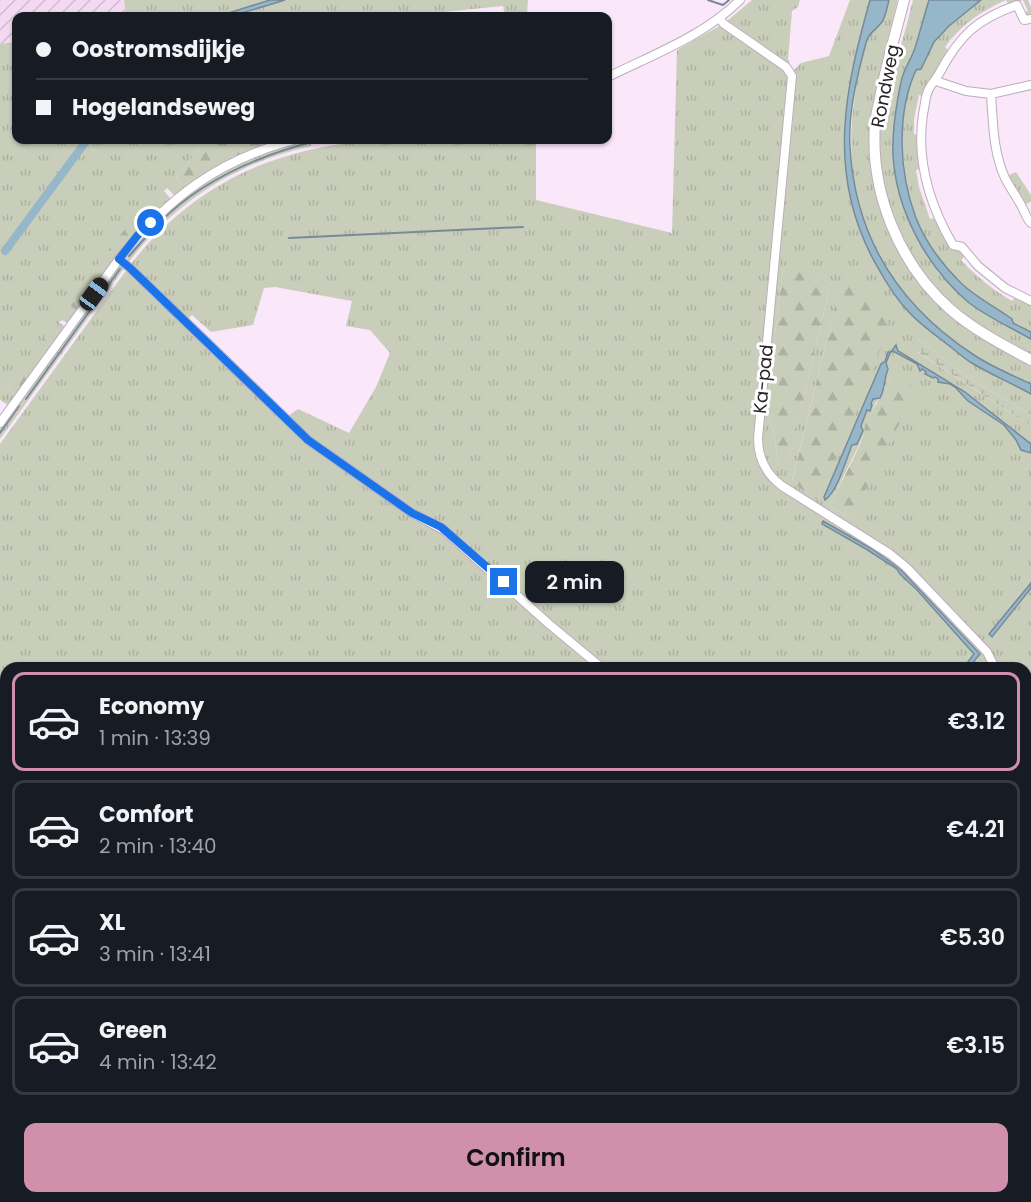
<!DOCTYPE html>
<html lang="en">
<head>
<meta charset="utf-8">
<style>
	body { margin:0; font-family:Poppins,sans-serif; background:#242831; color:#f1f3f6; height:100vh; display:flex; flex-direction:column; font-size:22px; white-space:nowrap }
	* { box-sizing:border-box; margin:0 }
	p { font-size:20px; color:#9ea1a6 }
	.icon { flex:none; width:33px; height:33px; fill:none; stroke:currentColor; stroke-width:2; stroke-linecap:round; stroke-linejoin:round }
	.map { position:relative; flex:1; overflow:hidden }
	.panel { position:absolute; left:0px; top:662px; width:1032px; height:542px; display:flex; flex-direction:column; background:#171b24; border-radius:18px 18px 0 0; box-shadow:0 2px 4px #0004 }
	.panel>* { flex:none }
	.guide { position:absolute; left:12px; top:12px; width:600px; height:132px; border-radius:12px; box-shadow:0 2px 4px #0004; display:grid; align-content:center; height:132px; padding:0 24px; background:#171b24 }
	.end { position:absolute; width:27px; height:27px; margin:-14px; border:8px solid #1a73e8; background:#fff; box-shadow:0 0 0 3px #fff }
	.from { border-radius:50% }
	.bubble { position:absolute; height:42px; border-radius:12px; background:#171b24; box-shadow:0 2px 4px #0004; font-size:20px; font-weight:600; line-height:42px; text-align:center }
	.car { position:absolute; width:18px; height:36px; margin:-18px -9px; border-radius:8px; box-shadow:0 0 4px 2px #0007; background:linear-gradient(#222 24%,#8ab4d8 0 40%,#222 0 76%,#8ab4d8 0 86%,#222 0) }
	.guide b { display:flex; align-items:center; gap:21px; height:57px; font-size:22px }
	.guide b+b { border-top:2px solid #363941 }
	.guide i { width:15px; height:15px; background:#f1f3f6 }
	ul { padding:10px 0 0; list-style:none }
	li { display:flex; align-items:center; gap:18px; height:99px; margin:0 12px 9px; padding:0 12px; border:3px solid #363941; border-radius:12px }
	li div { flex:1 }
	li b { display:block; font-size:22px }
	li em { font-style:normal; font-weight:600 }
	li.active { border-color:#d08faa }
	li>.icon { width:54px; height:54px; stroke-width:1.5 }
	.action { display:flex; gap:12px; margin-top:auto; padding:12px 24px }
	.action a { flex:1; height:69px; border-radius:12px; background:#d08faa; color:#111; font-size:24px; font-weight:600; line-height:69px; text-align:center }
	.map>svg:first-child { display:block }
	.industrial { fill:url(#industrial-furrows) }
	.grass { fill:url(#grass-tufts); fill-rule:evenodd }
	.forest { fill:url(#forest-firs) }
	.wetland { fill:url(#wetland-marsh) }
	.green { fill:#c9ceba }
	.water { fill:#96b7c9; stroke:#768b99; stroke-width:1.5 }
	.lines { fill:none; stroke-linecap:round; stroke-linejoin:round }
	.stream { stroke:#768b99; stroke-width:2 }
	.canal { stroke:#96b7c9; stroke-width:8 }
	.minor-casing { stroke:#beacbe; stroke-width:10 }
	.major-casing { stroke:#beacbe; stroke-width:12 }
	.minor { stroke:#fff; stroke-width:8 }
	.major { stroke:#fff; stroke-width:10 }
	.route { stroke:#1a73e8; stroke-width:8 }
	.labels { text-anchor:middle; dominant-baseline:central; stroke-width:6; stroke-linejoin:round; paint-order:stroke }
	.street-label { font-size:18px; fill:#2a232a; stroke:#fff }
</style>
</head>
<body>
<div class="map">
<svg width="1031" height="1202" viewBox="0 0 1031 1202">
	<defs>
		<pattern id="industrial-furrows" width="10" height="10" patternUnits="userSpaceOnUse" patternTransform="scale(1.5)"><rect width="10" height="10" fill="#f3daf2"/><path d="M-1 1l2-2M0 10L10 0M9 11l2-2" fill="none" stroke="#d0bbd0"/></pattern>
		<pattern id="grass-tufts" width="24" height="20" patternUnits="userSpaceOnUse" patternTransform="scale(1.5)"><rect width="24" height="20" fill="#c9ceba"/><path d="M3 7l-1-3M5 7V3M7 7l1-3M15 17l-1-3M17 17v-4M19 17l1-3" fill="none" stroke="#adb1a0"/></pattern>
		<pattern id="forest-firs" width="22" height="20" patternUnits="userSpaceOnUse" patternTransform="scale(1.5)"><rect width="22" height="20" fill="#c9ceba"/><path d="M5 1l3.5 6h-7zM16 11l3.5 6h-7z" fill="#adb1a0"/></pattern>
		<pattern id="wetland-marsh" width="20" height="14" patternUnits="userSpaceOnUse" patternTransform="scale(1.5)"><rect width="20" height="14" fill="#c9ceba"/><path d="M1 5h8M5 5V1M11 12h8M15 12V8" fill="none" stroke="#adb1a0"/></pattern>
	</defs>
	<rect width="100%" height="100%" fill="#fae7f9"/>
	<!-- industrial -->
	<path class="industrial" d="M 0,0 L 124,0 L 126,16 L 16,16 L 16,42 L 0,44 Z"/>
	<!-- grass -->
	<path class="grass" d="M 124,0 L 270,0 L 219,16 L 126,16 Z
		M 277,0 L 528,0 L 527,16 L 505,16 L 503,6 L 443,12 L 443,16 L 227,16 Z
		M 752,0 L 800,0 L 798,7 L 792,11 L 788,60 L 790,61 L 788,65 L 728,24 L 727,21 Z
		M 850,0 L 870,0 C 844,91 828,173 874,261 C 883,278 894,296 907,310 C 920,325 937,336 952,348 C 958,353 964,358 970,362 C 990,374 1011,383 1031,394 L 1031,415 L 966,376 L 919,339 L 917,352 L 1031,426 L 1031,444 L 965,392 L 956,387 L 968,401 L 1004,425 L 1016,440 L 1021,450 L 1031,453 L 1031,583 L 989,634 L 993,637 L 1031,588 L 1031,686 L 1026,691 L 1026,668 L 997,667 L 965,623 L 950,606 L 940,599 L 909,567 L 783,485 L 769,471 L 760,448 L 767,389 L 766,376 L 789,141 C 796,119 792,94 793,71 L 801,63 L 829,56 ZM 783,269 L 831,282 L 787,467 L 778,461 L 774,434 L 768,411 L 770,376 ZM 840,286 C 869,289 873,298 886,323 L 817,500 L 792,481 ZM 888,352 L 890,353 L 886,363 L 888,369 L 884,380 L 885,387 L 893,372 L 851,518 L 829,506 L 858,447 L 876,402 L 880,398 L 873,398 L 870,404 L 872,405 L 870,411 L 867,410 L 861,426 L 863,431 L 857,444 L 852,445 L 846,461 L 845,467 L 830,496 L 824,497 L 863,406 Z
		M 889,0 L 897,0 L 897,2 L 876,89 L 875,179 L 921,283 L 1031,363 L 1031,384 C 1012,375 992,367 974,355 C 885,297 839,208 854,102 C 857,81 859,58 867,39 C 870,31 877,28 882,22 C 886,16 887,7 889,0 Z
		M 913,0 L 929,0 L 914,50 L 901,79 L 894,127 L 893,154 L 897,184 L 907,215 L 919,239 L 938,272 L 954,289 L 982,312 L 1031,339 L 1031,355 C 1007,341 982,329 961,312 C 899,265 870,181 883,105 C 886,85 894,67 900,48 C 905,32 909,16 913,0 Z
		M 981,0 L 1028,0 L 1031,7 L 1031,17 L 1027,16 L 1024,13 L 1028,11 L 1023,0 L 1009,5 L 1006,0 C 981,11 961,25 945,47 L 949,51 L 924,96 L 919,95 L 914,119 L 914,134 L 918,135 L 920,169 L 916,170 L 919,187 L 930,219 L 935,218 L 959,249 L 965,256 L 961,260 C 976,276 993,290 1012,301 L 1015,297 L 1031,303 L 1031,332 L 1013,323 L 1012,319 C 994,306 975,296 960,281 C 919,243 904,196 903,141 C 903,124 903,108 908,92 C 909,84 913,77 916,70 L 921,69 L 934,42 L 949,26 Z
		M 721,25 L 784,68 L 790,77 L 756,438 L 765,472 L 897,561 L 986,654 L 993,667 L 978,667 L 974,662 L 980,653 L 899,569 L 872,549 L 823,521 L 822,524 L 866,549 L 897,569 L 900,574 L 917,590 L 974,654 L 964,667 L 605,667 L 422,516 L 328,452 L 287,417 L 298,409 L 349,433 L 376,387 L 390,353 L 370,330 L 346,326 L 352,301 L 275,287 L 264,288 L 253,325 L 211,332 L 192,315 L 187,320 L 130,265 C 194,184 273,148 375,140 C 393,138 412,140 430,140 C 465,140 500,140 536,140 L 536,200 L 672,233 L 677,50 Z
		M 16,42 L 16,140 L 206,140 L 176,178 L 185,188 L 175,196 L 167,188 L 164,191 L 170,198 L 170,200 L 156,213 L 150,204 L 69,304 L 77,311 L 68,323 L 62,320 L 59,322 L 65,327 L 60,334 L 53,327 L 7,388 L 16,395 L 8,405 L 0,400 L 0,44 Z
		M 307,140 L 311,141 L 311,146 C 236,163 176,201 128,263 L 127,255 C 159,220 193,185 237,164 C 259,153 284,146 307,140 Z
		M 1016,172 L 1031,195 L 1031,201 L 1025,205 L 1007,176 Z
		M 121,266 L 125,267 L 0,439 L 0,428 L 117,267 Z
		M 128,268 L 307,441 L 435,525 L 599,667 L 6,668 L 6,810 L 0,809 L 0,444 Z
		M 1026,731 L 1031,738 L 1031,910 L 1026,916 Z
		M 0,814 L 6,815 L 6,1026 L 0,1022 Z
		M 1031,912 L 1031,1202 L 838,1202 L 837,1197 L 1026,1197 L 1026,918 Z
		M 212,1197 L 793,1197 L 788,1202 L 217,1202 Z"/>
	<!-- forest -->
	<path class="forest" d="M 206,140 L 280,140 C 244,150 215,167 185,188 L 176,178 Z
		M 150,204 L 156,213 L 152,216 L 126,244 L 77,311 L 68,304 L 118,237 Z
		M 783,268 L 831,282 L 787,468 L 778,461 L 774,434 L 768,411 L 770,376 Z
		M 840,285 C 846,287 853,287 859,289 C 875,295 885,317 888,332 L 817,500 L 792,482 Z
		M 52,326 L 60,334 L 16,395 L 7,388 Z
		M 893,372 L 917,389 L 851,518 L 829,506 C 837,489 865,442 865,425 Z
		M 2,1031 L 6,1034 L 6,1188 L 0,1197 L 0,1033 Z
		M 6,1197 L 111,1197 L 108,1202 L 3,1202 Z
		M 118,1197 L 170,1197 L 167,1202 L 115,1202 Z"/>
	<!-- wetland -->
	<path class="wetland" d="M 916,339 L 919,339 L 966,376 L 1031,415 L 1031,426 L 913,349 L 913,344 Z"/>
	<!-- green -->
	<path class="green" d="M 536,12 L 599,12 L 599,16 L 536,16 Z"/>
	<!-- water -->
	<path class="water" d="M 270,0 L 285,0 L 232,16 L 219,16 Z
		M 870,0 L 889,0 C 887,7 886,16 882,22 C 876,30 868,33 866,43 C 857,76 848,113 850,147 C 855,238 899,306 974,355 C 992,367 1012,375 1031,384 L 1031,394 C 1011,383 990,374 970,362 C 964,358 958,353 952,348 C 937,336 920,325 907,310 C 893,295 882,275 872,257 C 827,170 845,89 870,0 Z
		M 929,0 L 981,0 L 949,26 L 934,42 L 921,69 L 916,70 C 896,114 899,173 916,218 C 925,241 942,264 960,282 C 975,297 994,306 1012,319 L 1013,323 L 1031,332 L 1031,339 C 1010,327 987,317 968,302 C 926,266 896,210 893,155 C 892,131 896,106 901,82 C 903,70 911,60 915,48 C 920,32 924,16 929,0 Z
		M 896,345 L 898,351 L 965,392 L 1031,444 L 1031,453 L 1021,450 L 1016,440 L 1004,425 L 968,401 L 955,387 L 950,384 L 938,382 L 938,379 L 935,377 L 933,378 L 925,374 L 926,372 L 922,369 L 920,371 L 917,364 L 893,351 L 890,353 L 886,363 L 888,369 C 883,381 886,387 880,398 L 873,399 L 871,404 L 872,405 L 870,411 L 867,410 L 861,426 L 863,431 L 857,444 L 852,445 C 846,459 838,491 825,500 L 824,497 L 881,364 L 885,361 L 888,352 L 891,352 Z
		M 823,521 L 872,549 L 900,569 L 980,654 L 974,661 L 978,667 L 973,667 L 971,666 L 964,667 L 974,654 L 917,590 L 900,574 L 897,569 L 866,549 L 822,524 Z
		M 1031,583 L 1031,588 L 992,637 L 989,634 Z"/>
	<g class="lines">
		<!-- stream -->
		<path class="stream" d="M 708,0 L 723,5 L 729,0
			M 318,142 L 333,140
			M 289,238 L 523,227
			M 129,256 C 139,245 149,233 160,222 C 201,181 253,158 308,143
			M 26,399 L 120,269
			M 0,433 L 19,406
			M 1026,1090 L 1031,1089"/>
		<!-- canal -->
		<path class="canal" d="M 5,251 L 87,140"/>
		<!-- minor casing -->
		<g class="minor-casing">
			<path id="minor" d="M 719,18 L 724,24 L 786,67 L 792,76 L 758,438 C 758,458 766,474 782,486 L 890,554 L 906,567 L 987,652 L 995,668
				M 1031,19 L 1024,20 L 1017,5 C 977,19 960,35 940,72 C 937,78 933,82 930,87 C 925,94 925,106 923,114 C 916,161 929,204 953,245 L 962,247 L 978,266 L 1005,288 L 1031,301
				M 608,77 C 652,55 704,36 740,0
				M 936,81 L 966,91 L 991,94 L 1031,85
				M 991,94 C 993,122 993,152 1005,178 C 1010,188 1017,197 1022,207 C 1025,212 1026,218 1031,223
				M 119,259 L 130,268 L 308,440 L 412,513 L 444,530 L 549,624 L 602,668
				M 0,423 L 119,259 C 168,198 218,160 294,140
				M 1026,715 L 1031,722"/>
		</g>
		<!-- major casing -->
		<g class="major-casing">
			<path id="major" d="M 904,0 C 896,32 886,65 880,98 C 878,106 876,116 875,124 C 870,192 899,264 950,309 C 974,330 1003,345 1031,360"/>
		</g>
		<!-- minor -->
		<use href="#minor" class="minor"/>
		<!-- major -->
		<use href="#major" class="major"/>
	</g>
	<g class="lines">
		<!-- route -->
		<path class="route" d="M 151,223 L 138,235 L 119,259 L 130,268 L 308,440 L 412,513 L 441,527 L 504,582"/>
	</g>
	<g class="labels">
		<!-- street labels -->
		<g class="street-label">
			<text transform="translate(885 86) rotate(-79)">Rondweg</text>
			<text transform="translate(763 379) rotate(-84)">Ka-pad</text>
		</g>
	</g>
</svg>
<i class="end from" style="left:151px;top:223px"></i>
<i class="end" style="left:504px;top:582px"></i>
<div class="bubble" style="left:525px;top:561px;width:99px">2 min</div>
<i class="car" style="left:94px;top:294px;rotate:36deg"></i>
<div class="guide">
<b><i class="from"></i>Oostromsdijkje</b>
<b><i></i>Hogelandseweg</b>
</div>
<section class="panel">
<ul>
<li class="active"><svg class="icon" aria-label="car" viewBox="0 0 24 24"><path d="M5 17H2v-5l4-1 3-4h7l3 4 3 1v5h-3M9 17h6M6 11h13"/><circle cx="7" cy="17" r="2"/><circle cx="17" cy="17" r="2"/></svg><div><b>Economy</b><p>1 min · 13:39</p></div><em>€3.12</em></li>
<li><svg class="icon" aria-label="car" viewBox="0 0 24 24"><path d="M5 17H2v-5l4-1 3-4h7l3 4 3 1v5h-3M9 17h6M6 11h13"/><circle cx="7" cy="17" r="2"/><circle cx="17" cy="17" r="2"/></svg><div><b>Comfort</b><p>2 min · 13:40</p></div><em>€4.21</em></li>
<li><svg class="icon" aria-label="car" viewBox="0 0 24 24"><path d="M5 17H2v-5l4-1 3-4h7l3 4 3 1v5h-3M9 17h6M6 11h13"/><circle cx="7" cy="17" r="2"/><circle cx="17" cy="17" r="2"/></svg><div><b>XL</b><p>3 min · 13:41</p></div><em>€5.30</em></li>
<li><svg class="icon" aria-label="car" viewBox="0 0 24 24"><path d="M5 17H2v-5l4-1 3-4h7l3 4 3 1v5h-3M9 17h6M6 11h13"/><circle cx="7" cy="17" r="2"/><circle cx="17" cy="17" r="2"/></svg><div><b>Green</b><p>4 min · 13:42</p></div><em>€3.15</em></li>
</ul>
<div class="action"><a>Confirm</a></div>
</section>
</div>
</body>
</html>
